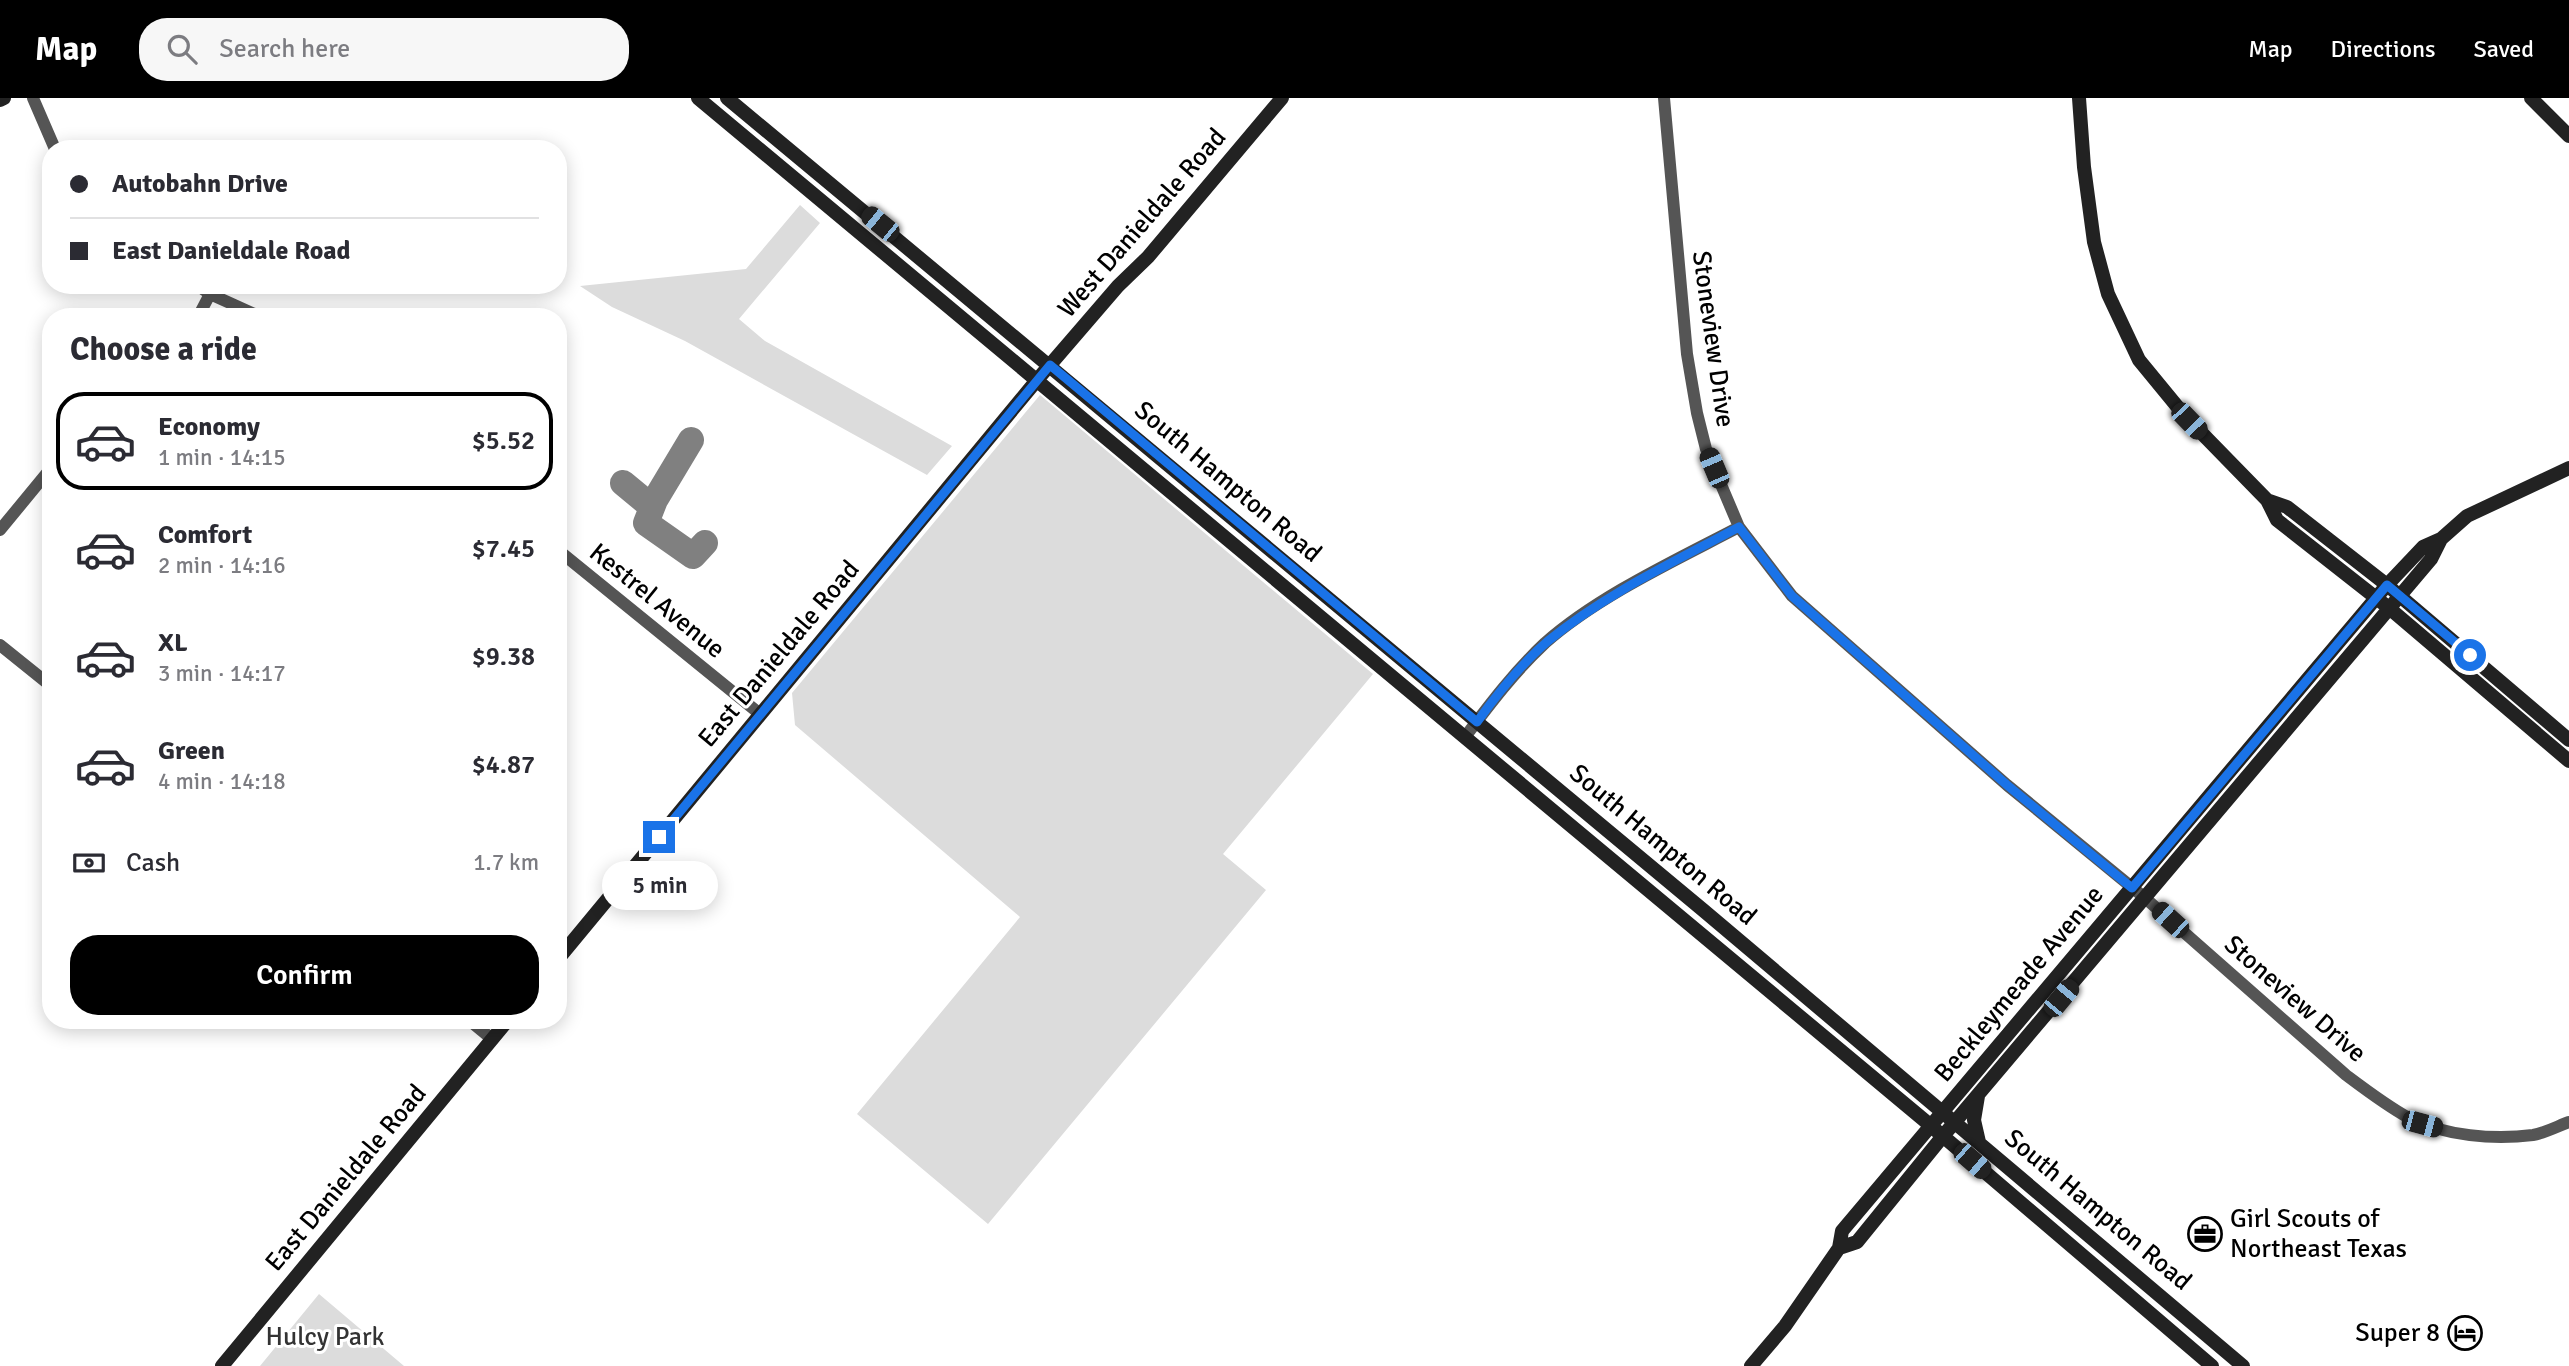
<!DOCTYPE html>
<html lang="en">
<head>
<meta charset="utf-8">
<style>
	body { margin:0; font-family:Signika,sans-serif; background:#f7f7f7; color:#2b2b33; height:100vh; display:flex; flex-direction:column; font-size:26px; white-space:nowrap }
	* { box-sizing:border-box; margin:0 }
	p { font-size:23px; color:#7c7c81 }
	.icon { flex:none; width:38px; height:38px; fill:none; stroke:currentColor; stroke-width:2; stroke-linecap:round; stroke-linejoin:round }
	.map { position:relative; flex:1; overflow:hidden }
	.side { position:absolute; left:42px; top:210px; width:525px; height:721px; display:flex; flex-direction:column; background:#fff; border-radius:28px; box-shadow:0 4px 18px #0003 }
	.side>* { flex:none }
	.hud { position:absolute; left:42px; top:42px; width:525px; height:154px; border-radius:28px; box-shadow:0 4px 18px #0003; display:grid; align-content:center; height:154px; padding:0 28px; background:#fff }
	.end { position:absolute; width:32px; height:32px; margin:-16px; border:9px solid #1a73e8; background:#fff; box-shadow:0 0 0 4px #fff }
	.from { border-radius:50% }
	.bubble { position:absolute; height:49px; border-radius:24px; background:#fff; box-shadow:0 4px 18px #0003; font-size:23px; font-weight:600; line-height:49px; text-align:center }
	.car { position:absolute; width:21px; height:42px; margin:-21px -10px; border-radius:9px; box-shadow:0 0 5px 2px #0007; background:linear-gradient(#222 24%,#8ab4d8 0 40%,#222 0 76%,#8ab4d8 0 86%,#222 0) }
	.hud b { display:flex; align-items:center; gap:24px; height:66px; font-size:26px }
	.hud b+b { border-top:2px solid #e1e1e2 }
	.hud i { width:18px; height:18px; background:#2b2b33 }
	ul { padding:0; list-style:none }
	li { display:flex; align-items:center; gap:21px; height:98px; margin:0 14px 10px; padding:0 14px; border:4px solid transparent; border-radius:28px }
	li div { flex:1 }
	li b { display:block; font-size:26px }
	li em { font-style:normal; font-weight:600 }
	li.active { border-color:#000 }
	li>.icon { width:63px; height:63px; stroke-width:1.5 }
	h2 { padding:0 28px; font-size:32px; line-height:84px }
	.pay { display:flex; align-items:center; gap:18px; height:77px; padding:0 28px; font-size:26px }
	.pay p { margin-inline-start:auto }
	.action { display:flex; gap:14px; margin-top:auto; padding:14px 28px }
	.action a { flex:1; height:80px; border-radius:28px; background:#000; color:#fff; font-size:28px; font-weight:600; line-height:80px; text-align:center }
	header { display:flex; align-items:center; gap:42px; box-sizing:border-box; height:98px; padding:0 35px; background:#000; color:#fff }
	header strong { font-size:33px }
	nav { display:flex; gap:38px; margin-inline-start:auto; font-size:24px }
	.search { width:490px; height:63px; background:#f7f7f7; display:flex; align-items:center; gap:18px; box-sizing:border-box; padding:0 24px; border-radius:28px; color:#7c7c81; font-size:26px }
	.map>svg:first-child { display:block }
	.green { fill:#dcdcdc }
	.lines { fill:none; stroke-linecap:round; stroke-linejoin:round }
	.taxiway { stroke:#808080; stroke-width:26 }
	.street { stroke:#555; stroke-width:12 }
	.secondary { stroke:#222; stroke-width:14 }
	.route { stroke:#1a73e8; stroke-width:9 }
	.labels { text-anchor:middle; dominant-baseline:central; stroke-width:6; stroke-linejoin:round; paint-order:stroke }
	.street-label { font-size:26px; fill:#000; stroke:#fff }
	.poi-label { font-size:26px; fill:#000; stroke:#fff; text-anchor:start }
	.park-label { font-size:26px; fill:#333; stroke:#fff }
</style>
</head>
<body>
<header>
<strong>Map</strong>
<div class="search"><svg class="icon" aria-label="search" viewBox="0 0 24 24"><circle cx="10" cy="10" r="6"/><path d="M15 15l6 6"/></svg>Search here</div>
<nav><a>Map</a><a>Directions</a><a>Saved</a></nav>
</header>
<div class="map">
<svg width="2569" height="1268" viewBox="0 0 2569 1268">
	<rect width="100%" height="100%" fill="#fff"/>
	<!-- green -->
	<path class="green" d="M 800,107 L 820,125 L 739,221 L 765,243 L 952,348 L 927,377 L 685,243 L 612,209 L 580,188 L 746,171 Z
		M 1040,297 L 1373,576 L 1223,756 L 1266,792 L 988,1126 L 857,1016 L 1020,819 L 795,627 L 792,595 Z
		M 319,1196 L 404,1268 L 260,1268 Z"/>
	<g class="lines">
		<!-- taxiway -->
		<path class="taxiway" d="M 691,342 L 655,402 L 646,425 L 693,458 L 705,445
			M 623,385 L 646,404 L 655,402"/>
		<!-- street -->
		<path class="street" d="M 33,0 L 55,51
			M 1664,0 L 1687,256 L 1697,315 L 1706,351 L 1739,429 L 1792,498 L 2007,687 L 2145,800 L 2346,977 C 2366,992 2387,1008 2409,1020 C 2445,1038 2494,1042 2533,1037 C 2545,1035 2558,1028 2569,1024
			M 197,187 L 210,196 L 261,219
			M 198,219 L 210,196
			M 0,432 L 51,370
			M 558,452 L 760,616
			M 0,547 L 51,588
			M 1465,639 C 1490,606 1515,573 1545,545 C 1598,498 1676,462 1739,429
			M 469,922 L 492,941"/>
		<!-- secondary -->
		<path class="secondary" d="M 698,0 L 1924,1022 L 2212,1268
			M 727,0 L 1703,812 L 2243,1268
			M 2079,0 L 2084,69 L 2094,144 L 2108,196 L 2139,262 L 2185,318 L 2267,402 L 2277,422 L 2389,510 L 2569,663
			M 2531,0 L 2569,38
			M 0,2 L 4,0
			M 2267,402 L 2287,409 L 2387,487 L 2569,642
			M 558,861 L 1037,282 L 1118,188 L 1148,159 L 1282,0
			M 1978,998 L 1974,1022 L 1979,1044
			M 1839,1150 L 1857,1144 L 1943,1038 L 2431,461 L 2441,441
			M 222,1268 L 508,922
			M 1751,1268 L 1785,1228 L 1839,1150 L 1842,1133 L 2387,487 L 2423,449 L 2441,441 L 2467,418 L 2569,370"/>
	</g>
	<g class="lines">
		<!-- route -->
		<path class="route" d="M 659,739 L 1050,267 L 1477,624 C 1498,595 1521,566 1548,543 C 1605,496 1674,464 1739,429 L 1792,498 L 2007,687 L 2132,790 L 2387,487 L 2470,557"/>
	</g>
	<!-- icons -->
	<defs>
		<g id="office-ring" transform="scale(1.75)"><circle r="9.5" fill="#fff" stroke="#000" stroke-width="1.5"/><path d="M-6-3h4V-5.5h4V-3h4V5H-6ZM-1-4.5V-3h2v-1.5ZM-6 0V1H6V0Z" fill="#000"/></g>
		<g id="hotel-ring" transform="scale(1.75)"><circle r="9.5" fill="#fff" stroke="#000" stroke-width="1.5"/><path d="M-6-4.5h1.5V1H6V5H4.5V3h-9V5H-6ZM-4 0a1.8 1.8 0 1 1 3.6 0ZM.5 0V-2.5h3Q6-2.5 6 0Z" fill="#000"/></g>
	</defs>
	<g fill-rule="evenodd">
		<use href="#office-ring" x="2205" y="1136"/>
		<use href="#hotel-ring" x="2465" y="1235"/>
	</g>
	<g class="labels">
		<!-- street labels -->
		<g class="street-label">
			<text transform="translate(1142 125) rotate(-49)">West Danieldale Road</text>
			<text transform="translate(1713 241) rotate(82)">Stoneview Drive</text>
			<text transform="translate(1228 384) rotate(40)">South Hampton Road</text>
			<text transform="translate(657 503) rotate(39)">Kestrel Avenue</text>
			<text transform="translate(779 556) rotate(-50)">East Danieldale Road</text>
			<text transform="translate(1663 747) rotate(40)">South Hampton Road</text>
			<text transform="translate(2019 886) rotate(-50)">Beckleymeade Avenue</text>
			<text transform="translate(2295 901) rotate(41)">Stoneview Drive</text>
			<text transform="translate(346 1080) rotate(-50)">East Danieldale Road</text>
			<text transform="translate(2098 1112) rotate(40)">South Hampton Road</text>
		</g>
		<!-- poi labels -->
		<g class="poi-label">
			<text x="2230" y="1121">Girl Scouts of<tspan x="2230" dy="30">Northeast Texas</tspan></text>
			<text x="2440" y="1235" text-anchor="end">Super 8</text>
		</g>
		<!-- park labels -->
		<g class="park-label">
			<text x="325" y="1239">Hulcy Park</text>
		</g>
	</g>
</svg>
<i class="end from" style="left:2470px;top:557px"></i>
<i class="end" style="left:659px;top:739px"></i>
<div class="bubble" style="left:602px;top:763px;width:116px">5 min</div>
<i class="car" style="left:880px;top:126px;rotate:309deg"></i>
<i class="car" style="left:2189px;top:323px;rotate:136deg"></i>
<i class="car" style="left:1714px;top:370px;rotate:337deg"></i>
<i class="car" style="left:2170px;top:822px;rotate:312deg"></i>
<i class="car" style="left:2061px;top:900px;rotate:40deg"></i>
<i class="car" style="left:2422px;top:1026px;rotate:105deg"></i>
<i class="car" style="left:1972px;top:1063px;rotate:131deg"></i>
<div class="hud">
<b><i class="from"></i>Autobahn Drive</b>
<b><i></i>East Danieldale Road</b>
</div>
<section class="side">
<h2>Choose a ride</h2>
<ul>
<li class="active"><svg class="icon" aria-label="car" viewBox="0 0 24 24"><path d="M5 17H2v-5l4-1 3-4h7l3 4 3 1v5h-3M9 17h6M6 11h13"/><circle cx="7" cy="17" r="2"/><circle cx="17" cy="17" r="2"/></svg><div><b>Economy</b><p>1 min · 14:15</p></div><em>$5.52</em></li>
<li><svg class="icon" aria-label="car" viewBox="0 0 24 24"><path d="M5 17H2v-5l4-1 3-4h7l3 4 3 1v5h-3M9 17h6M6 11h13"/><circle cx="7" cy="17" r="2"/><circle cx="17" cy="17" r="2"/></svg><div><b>Comfort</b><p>2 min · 14:16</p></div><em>$7.45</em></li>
<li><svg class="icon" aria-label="car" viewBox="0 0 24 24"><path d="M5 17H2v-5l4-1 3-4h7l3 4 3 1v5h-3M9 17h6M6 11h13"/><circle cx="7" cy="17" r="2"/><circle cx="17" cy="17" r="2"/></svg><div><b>XL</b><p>3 min · 14:17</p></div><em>$9.38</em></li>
<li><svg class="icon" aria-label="car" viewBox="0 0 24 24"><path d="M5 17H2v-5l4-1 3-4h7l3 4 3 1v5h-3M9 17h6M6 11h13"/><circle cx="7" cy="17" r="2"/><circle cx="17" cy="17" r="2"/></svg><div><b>Green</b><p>4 min · 14:18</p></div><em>$4.87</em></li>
</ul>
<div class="pay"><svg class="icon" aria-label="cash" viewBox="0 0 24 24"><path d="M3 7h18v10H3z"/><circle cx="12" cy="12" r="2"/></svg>Cash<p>1.7 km</p></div>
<div class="action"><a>Confirm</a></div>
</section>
</div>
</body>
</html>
